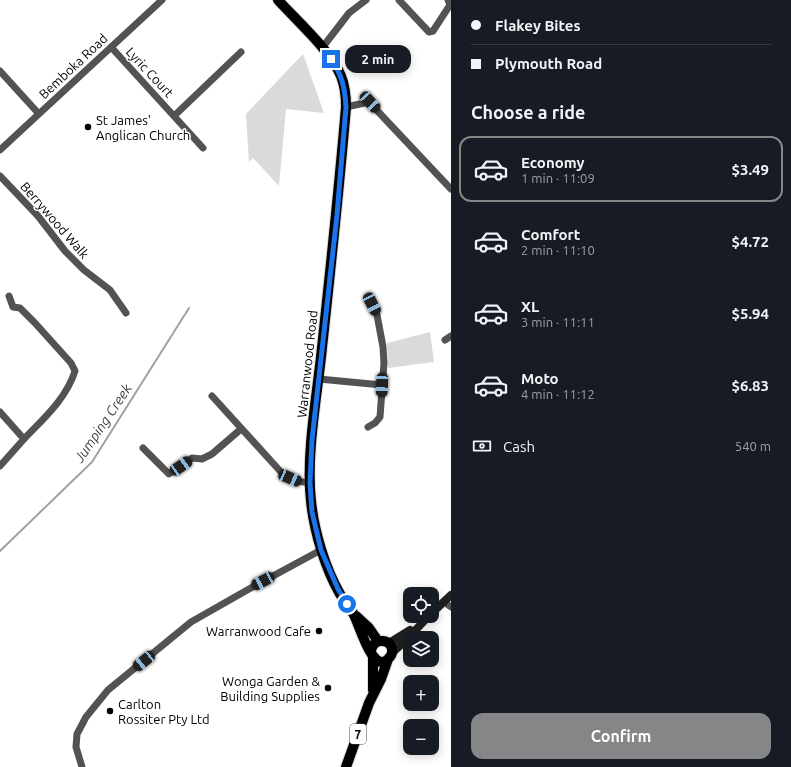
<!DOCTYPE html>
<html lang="en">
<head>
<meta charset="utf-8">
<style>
	body { margin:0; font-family:Ubuntu,sans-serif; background:#242831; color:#f1f3f6; height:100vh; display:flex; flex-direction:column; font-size:15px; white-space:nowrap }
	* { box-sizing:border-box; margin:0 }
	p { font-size:13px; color:#9ea1a6 }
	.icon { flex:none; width:22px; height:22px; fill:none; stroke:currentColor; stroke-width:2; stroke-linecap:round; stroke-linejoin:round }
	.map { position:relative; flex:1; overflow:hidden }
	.panel { display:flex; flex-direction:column; background:#171b24; width:340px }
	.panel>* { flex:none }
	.top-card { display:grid; align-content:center; height:88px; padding:0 20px; background:#171b24 }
	.tools { position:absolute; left:403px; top:587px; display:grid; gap:8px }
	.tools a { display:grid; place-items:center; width:36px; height:36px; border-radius:8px; background:#171b24; box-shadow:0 2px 10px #0003; font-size:20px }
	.end { position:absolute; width:18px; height:18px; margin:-9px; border:5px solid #1a73e8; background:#fff; box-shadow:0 0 0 2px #fff }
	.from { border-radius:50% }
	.bubble { position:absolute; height:28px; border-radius:12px; background:#171b24; box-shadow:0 2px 10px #0003; font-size:13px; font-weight:700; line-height:28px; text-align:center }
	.car { position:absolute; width:12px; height:24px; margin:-12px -6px; border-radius:5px; box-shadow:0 0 3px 1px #0007; background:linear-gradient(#222 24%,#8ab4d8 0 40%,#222 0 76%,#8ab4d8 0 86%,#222 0) }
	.top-card b { display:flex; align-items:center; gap:14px; height:38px; font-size:15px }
	.top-card b+b { border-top:1px solid #363941 }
	.top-card i { width:10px; height:10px; background:#f1f3f6 }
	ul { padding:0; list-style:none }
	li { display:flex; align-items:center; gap:12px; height:66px; margin:0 8px 6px; padding:0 12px; border:2px solid transparent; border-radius:12px }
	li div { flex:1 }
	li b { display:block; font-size:15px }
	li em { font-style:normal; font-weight:700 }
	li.active { border-color:#858687 }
	li>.icon { width:36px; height:36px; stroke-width:1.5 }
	h2 { padding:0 20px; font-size:18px; line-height:48px }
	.pay { display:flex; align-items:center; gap:10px; height:44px; padding:0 20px; font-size:15px }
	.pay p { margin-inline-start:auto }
	.button { display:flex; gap:8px; margin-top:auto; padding:8px 20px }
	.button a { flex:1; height:46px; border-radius:12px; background:#858687; color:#fff; font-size:16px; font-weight:700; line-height:46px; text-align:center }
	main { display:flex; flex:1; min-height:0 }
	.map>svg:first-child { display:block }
	.green { fill:#dadada }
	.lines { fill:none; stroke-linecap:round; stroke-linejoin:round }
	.stream { stroke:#a1a1a1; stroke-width:2 }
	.primary-casing { stroke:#dbdbdb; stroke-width:12 }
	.minor { stroke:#535353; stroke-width:7 }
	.secondary { stroke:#202020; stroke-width:8 }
	.primary { stroke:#000; stroke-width:10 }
	.route { stroke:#1a73e8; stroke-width:5 }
	.poi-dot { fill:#000; stroke:#fff; stroke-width:1.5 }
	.labels { text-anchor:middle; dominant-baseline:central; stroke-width:3; stroke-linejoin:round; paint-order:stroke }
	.shield { fill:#fff; stroke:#4c4c4c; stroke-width:1 }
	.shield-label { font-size:12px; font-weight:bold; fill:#000 }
	.street-label { font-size:13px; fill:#000; stroke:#fff }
	.poi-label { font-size:13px; fill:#000; stroke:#fff; text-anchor:start }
	.water-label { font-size:14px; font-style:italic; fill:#424242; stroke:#fff }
</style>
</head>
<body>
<main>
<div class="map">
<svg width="451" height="767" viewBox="0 0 451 767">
	<rect width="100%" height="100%" fill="#fff"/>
	<!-- green -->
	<path class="green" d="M 303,54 L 324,113 L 286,109 L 279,186 L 253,158 L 249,162 L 246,114 Z
		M 430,332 L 434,362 L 388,368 L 387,343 Z"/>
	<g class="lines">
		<!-- stream -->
		<path class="stream" d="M 0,551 L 92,462 L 189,308"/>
		<!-- primary casing -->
		<g class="primary-casing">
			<path id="primary" d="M 278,0 C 298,22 330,50 341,76 C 345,86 346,97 346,107 C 339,191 330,274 321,357 C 316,402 306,457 311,501 C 314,531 325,568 340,594 C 344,601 350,607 354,615 C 359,623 373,677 389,658 C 391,656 392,654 392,652 C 394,639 373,636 371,651
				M 356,616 L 369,628 L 378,641
				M 373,690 L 373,658
				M 346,767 L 369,703 L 381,679 L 388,659"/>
		</g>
		<!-- minor -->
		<path class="minor" d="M 399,0 L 429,32 L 433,31 L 450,5 L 448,0
			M 111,47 L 203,148
			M 322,48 L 349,13 L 366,0
			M 0,71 L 39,114
			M 346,107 L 369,102 L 451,189
			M 174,116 L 241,52
			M 0,150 L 162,0
			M 0,176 L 38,216 L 65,251 L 84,270 L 110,290 L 126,313
			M 445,340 L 451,336
			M 319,379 L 382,385
			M 212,396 L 281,472 C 291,479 298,482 310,483
			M 0,412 L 24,439 C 44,418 66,399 75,371 L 71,363 L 35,323 L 20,308 L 13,307 L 9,296
			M 368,427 L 375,423 L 380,417 L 384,363 L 383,347 L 377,315 L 372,304
			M 143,448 L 169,474 L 192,458 L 202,459 L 212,454 L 241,429
			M 0,466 L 24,439
			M 444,602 L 451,607
			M 82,767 L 76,747 L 77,734 L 86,717 L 108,690 L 191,622 L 249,589 L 321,550"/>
		<!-- secondary -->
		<path class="secondary" d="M 432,613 L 451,595
			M 389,643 L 410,630
			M 392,653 L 405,641 L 429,616"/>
		<!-- primary -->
		<use href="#primary" class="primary"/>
	</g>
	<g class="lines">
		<!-- route -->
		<path class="route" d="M 331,59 C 342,75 345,88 346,107 L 337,215 L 312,440 L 310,483 L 312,512 L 321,550 L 338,589 L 347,604"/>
	</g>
	<!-- markers -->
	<g class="poi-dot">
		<circle cx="88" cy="127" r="4"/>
		<circle cx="319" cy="631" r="4"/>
		<circle cx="328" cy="688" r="4"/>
		<circle cx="110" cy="711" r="4"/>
	</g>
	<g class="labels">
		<!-- shield labels -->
		<rect class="shield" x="350" y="724" width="16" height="20" rx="3"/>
		<g class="shield-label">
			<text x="358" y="734">7</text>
		</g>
		<!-- street labels -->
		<g class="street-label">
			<text transform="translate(73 66) rotate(-43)">Bemboka Road</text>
			<text transform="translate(150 72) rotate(47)">Lyric Court</text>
			<text transform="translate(55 220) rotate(49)">Berrywood Walk</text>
			<text transform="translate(307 364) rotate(-84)">Warranwood Road</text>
		</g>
		<!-- poi labels -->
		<g class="poi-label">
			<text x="96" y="120">St James'<tspan x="96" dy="15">Anglican Church</tspan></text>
			<text x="311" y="631" text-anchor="end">Warranwood Cafe</text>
			<text x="320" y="681" text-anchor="end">Wonga Garden &amp;<tspan x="320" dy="15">Building Supplies</tspan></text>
			<text x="118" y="704">Carlton<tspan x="118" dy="15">Rossiter Pty Ltd</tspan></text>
		</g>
		<!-- water labels -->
		<g class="water-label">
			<text transform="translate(103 423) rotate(-56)">Jumping Creek</text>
		</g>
	</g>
</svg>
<div class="tools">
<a><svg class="icon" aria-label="locate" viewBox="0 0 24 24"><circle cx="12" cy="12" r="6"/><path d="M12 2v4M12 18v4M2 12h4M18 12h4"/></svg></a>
<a><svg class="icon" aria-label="layers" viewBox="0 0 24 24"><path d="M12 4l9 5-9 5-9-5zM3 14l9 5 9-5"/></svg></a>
<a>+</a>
<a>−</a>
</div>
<i class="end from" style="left:347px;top:604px"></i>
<i class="end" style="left:331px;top:59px"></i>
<div class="bubble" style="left:345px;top:45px;width:66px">2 min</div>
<i class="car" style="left:370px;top:102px;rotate:137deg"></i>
<i class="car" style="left:372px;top:304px;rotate:153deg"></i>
<i class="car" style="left:382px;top:385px;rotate:182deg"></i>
<i class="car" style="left:181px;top:466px;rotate:55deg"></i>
<i class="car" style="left:290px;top:478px;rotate:113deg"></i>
<i class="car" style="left:263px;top:581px;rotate:242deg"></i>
<i class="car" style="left:144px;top:661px;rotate:231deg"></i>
</div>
<section class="panel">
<div class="top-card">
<b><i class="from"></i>Flakey Bites</b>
<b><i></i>Plymouth Road</b>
</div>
<h2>Choose a ride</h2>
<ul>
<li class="active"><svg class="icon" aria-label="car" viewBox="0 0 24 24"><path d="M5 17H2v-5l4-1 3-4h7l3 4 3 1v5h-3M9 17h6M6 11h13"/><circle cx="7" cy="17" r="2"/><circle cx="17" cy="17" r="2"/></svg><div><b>Economy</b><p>1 min · 11:09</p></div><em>$3.49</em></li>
<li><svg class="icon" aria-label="car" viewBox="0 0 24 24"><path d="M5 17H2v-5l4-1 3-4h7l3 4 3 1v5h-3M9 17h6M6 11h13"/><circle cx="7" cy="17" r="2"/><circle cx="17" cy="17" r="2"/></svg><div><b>Comfort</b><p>2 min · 11:10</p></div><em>$4.72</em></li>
<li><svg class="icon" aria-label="car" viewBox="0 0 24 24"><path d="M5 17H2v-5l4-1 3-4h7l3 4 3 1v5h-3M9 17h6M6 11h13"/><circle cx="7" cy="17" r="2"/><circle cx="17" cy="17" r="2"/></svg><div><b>XL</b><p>3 min · 11:11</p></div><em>$5.94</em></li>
<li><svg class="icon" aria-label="car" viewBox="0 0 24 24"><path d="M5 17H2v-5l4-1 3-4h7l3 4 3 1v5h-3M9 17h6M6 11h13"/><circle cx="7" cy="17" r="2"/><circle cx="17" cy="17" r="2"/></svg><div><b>Moto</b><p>4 min · 11:12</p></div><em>$6.83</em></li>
</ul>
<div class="pay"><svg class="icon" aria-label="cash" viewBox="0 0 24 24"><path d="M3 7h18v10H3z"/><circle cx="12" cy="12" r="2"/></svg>Cash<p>540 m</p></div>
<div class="button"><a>Confirm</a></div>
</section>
</main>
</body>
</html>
